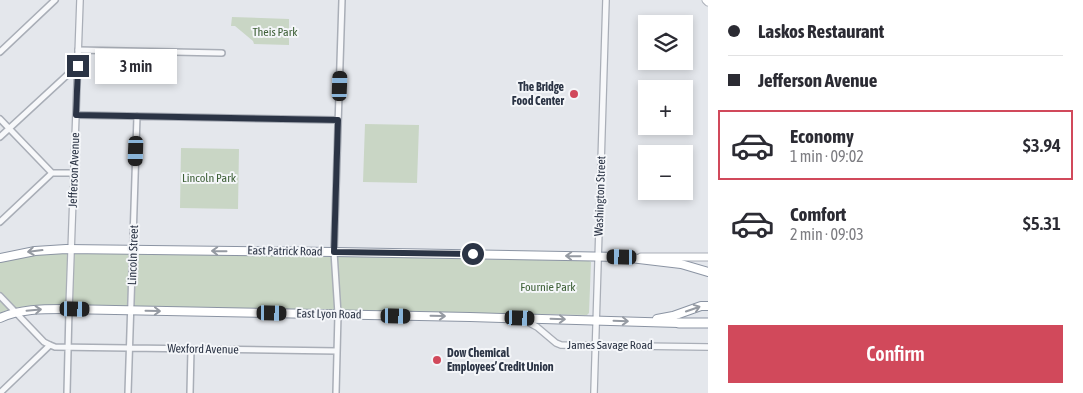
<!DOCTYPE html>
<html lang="en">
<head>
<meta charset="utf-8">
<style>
	body { margin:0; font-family:"Asap Condensed",sans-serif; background:#f7f7f7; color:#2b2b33; height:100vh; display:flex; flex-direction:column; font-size:19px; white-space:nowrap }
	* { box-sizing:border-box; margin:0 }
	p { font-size:16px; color:#7c7c81 }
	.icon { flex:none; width:28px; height:28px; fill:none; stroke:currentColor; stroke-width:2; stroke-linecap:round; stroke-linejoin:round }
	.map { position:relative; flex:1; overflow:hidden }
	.panel { display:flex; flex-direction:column; background:#fff; width:375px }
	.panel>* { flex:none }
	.guide { display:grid; align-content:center; height:110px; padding:0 20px; background:#fff }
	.fabs { position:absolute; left:638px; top:15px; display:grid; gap:10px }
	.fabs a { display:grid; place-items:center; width:55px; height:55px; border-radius:0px; background:#fff; box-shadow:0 2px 8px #0003; font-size:25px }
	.end { position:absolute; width:22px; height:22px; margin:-11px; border:6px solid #2b3445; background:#fff; box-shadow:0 0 0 2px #fff }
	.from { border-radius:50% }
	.bubble { position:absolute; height:35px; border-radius:0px; background:#fff; box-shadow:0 2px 8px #0003; font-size:16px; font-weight:600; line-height:35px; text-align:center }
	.car { position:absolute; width:15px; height:30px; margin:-15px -8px; border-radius:6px; box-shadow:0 0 4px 1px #0007; background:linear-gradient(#222 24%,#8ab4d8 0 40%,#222 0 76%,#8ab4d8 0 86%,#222 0) }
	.guide b { display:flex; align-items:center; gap:18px; height:48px; font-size:19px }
	.guide b+b { border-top:1px solid #e1e1e2 }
	.guide i { width:12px; height:12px; background:#2b2b33 }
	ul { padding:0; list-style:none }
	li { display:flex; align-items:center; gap:15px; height:70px; margin:0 10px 8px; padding:0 10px; border:2px solid transparent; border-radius:0px }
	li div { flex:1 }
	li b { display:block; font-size:19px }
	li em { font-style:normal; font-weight:600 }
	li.selected { border-color:#d1495b }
	li>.icon { width:45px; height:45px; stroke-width:1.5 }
	.primary-button { display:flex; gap:10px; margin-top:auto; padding:10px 20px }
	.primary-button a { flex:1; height:58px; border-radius:0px; background:#d1495b; color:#fff; font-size:20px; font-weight:600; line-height:58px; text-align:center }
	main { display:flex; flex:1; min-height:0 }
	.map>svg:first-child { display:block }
	.green { fill:#c9d6c5 }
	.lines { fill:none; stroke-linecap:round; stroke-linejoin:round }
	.minor-casing { stroke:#a9aeb7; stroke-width:8 }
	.tertiary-casing { stroke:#a9aeb7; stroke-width:8 }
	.secondary-casing { stroke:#a9aeb7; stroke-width:9 }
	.trunk-casing { stroke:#8b94a3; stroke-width:10 }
	.motorway-casing { stroke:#8b94a3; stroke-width:11 }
	.minor { stroke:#f7f8fa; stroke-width:5 }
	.tertiary { stroke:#f7f8fa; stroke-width:5.5 }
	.secondary { stroke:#fff; stroke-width:7 }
	.trunk { stroke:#fff; stroke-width:8 }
	.motorway { stroke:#fff; stroke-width:9 }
	.oneway { stroke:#959aa2 }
	.route { stroke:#2b3445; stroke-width:6 }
	.poi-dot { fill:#d1495b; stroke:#f4f6f9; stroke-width:2 }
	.labels { text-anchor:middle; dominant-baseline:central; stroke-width:4; stroke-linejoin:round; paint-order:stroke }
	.park-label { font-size:12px; fill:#3f6138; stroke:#f4f6f9 }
	.poi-label { font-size:12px; font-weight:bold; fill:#2b3445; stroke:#f4f6f9; text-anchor:end }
	.street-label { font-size:12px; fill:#2b3445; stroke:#f4f6f9 }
</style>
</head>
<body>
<main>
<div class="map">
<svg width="708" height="393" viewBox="0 0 708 393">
	<rect width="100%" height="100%" fill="#e4e7ec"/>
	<!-- green -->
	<path class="green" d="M 232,17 L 289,19 L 289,45 L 254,44 L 253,41 L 235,26 L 231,26 Z
		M 365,124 L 419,125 L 417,183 L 363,182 Z
		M 181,148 L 239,149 L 238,209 L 180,208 Z
		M 63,252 L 589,261 L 591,262 L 589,313 L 587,315 L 57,305 C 38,305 18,305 0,313 L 0,262 L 27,256 Z"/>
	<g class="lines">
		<!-- minor casing -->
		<g class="minor-casing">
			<path id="minor" d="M 78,50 L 222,53
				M 0,52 L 55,0
				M 76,115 L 338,120
				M 0,119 L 52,173 L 74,173
				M 0,137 L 78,65
				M 0,222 L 52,173
				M 0,296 L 44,342 L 50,345 L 55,347 L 337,351
				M 0,393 L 50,345
				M 67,393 L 69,309
				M 128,393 L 137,116
				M 190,393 L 191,349
				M 336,393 L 338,314 L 334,252 L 342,0"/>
		</g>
		<!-- tertiary casing -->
		<g class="tertiary-casing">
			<path id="tertiary" d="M 69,309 L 80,0
				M 524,320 L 537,327 L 556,343 L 561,345 L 708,347
				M 594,393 L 606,0"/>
		</g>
		<!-- secondary casing -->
		<g class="secondary-casing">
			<path id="secondary" d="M 706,0 L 708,2
				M 641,257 L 708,257"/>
		</g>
		<!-- trunk casing -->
		<g class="trunk-casing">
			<path id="trunk" d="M 0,258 L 35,251 L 66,249 L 334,252 L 622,257 L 681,264 L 708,272
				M 0,318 C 20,309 42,309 64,309 L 470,317 L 679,323
				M 657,319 L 673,316 L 701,306 L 708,306"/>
		</g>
		<!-- motorway casing -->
		<g class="motorway-casing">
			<path id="motorway" d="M 679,323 L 708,323"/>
		</g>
		<!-- minor -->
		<use href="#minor" class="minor"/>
		<!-- tertiary -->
		<use href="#tertiary" class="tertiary"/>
		<!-- secondary -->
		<use href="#secondary" class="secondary"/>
		<!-- trunk -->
		<use href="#trunk" class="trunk"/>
		<!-- motorway -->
		<use href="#motorway" class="motorway"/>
	</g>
	<!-- one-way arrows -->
	<defs><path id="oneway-shaft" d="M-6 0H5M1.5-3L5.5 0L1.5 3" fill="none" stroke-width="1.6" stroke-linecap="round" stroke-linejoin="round" transform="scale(1.25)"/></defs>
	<g class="oneway">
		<use href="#oneway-shaft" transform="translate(35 251) rotate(173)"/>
		<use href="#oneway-shaft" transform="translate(219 251) rotate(-179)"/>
		<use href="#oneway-shaft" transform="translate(573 256) rotate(-179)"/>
		<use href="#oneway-shaft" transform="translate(693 309) rotate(-19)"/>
		<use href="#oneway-shaft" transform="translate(34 310) rotate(-5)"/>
		<use href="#oneway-shaft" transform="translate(153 311) rotate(1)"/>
		<use href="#oneway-shaft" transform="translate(438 316) rotate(1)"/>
		<use href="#oneway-shaft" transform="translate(558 319) rotate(2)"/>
		<use href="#oneway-shaft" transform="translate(621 321) rotate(2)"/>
	</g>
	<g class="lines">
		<!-- route -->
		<path class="route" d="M 78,66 L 76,115 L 338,120 L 334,252 L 473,254"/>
	</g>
	<!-- markers -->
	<g class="poi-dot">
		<circle cx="574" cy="94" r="5"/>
		<circle cx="437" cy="360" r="5"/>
	</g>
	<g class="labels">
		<!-- park labels -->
		<g class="park-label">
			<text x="275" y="32">Theis Park</text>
			<text x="209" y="178">Lincoln Park</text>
			<text x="548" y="287">Fournie Park</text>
		</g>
		<!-- poi labels -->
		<g class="poi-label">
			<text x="564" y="87">The Bridge<tspan x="564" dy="14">Food Center</tspan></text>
			<text x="447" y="353" text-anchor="start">Dow Chemical<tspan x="447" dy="14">Employees’ Credit Union</tspan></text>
		</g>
		<!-- street labels -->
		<g class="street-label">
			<text transform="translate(74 170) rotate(-88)">Jefferson Avenue</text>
			<text transform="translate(600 196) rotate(-88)">Washington Street</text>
			<text transform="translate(285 251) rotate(1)">East Patrick Road</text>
			<text transform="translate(133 255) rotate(-88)">Lincoln Street</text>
			<text transform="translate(329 314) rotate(1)">East Lyon Road</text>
			<text x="610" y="345">James Savage Road</text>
			<text transform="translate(203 349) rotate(1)">Wexford Avenue</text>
		</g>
	</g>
</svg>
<div class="fabs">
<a><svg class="icon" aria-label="layers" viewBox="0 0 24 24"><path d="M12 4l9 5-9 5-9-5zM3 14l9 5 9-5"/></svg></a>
<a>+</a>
<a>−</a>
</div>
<i class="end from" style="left:473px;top:254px"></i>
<i class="end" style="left:78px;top:66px"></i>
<div class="bubble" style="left:95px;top:49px;width:82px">3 min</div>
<i class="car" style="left:340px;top:86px;rotate:2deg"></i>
<i class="car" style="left:136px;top:151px;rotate:182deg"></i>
<i class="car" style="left:622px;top:257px;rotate:271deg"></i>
<i class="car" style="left:75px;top:309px;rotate:91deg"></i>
<i class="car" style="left:272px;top:313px;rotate:91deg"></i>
<i class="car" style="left:396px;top:316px;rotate:91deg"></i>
<i class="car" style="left:520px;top:318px;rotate:92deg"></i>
</div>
<section class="panel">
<div class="guide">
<b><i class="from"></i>Laskos Restaurant</b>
<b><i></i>Jefferson Avenue</b>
</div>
<ul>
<li class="selected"><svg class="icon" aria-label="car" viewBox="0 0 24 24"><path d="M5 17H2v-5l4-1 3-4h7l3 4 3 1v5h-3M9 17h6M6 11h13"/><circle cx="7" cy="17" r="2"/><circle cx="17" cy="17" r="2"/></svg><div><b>Economy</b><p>1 min · 09:02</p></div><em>$3.94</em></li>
<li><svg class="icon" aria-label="car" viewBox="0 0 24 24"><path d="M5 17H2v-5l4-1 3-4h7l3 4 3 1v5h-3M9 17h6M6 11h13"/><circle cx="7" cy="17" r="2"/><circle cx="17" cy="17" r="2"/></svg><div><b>Comfort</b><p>2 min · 09:03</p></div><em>$5.31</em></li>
</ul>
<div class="primary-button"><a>Confirm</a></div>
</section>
</main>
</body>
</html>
